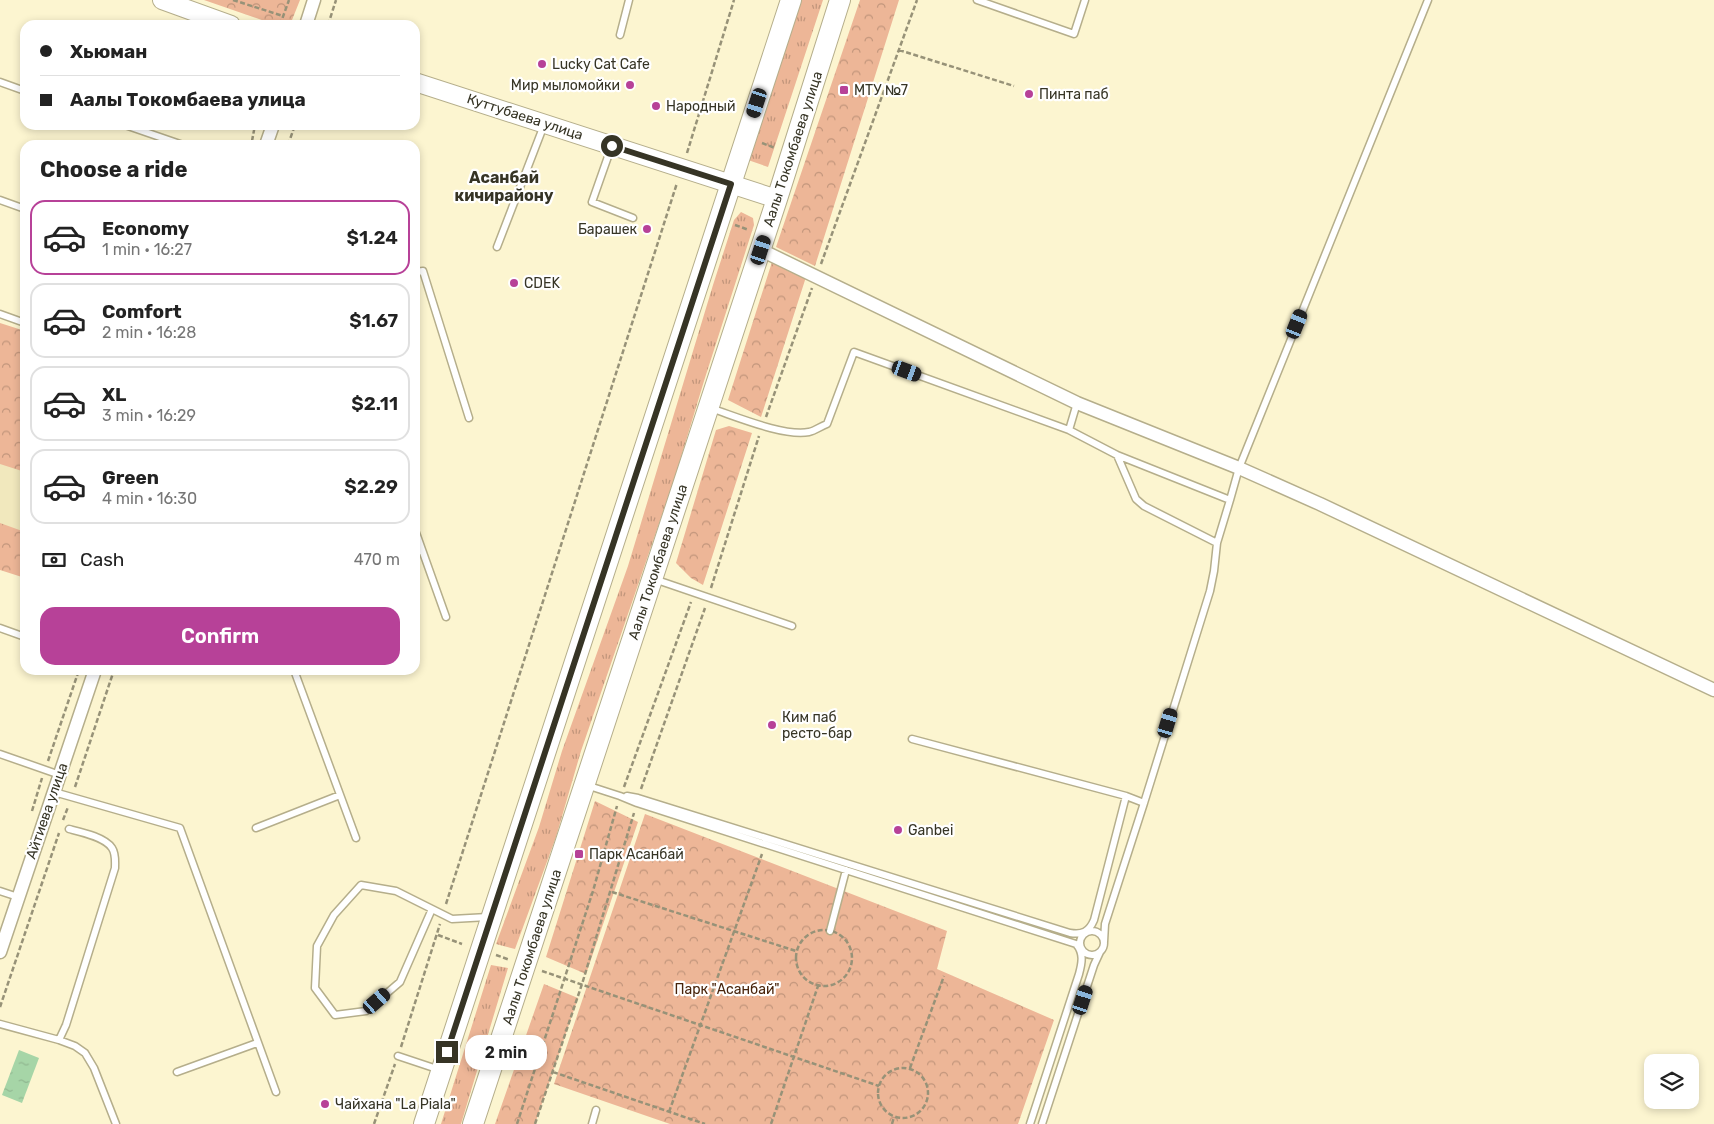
<!DOCTYPE html>
<html lang="en">
<head>
<meta charset="utf-8">
<style>
	body { margin:0; font-family:Rubik,sans-serif; background:#f2f2f2; color:#222; height:100vh; display:flex; flex-direction:column; font-size:19px; white-space:nowrap }
	* { box-sizing:border-box; margin:0 }
	p { font-size:16px; color:#767676 }
	.icon { flex:none; width:28px; height:28px; fill:none; stroke:currentColor; stroke-width:2; stroke-linecap:round; stroke-linejoin:round }
	.map { position:relative; flex:1; overflow:hidden }
	.drawer { position:absolute; left:20px; top:140px; width:400px; height:535px; display:flex; flex-direction:column; background:#fff; border-radius:15px; box-shadow:0 2px 8px #0003 }
	.drawer>* { flex:none }
	.guide { position:absolute; left:20px; top:20px; width:400px; height:110px; border-radius:15px; box-shadow:0 2px 8px #0003; display:grid; align-content:center; height:110px; padding:0 20px; background:#fff }
	.controls { position:absolute; left:1644px; top:1054px; display:grid; gap:10px }
	.controls a { display:grid; place-items:center; width:55px; height:55px; border-radius:10px; background:#fff; box-shadow:0 2px 8px #0003; font-size:25px }
	.end { position:absolute; width:22px; height:22px; margin:-11px; border:6px solid #363425; background:#fff; box-shadow:0 0 0 2px #fff }
	.from { border-radius:50% }
	.bubble { position:absolute; height:35px; border-radius:15px; background:#fff; box-shadow:0 2px 8px #0003; font-size:16px; font-weight:600; line-height:35px; text-align:center }
	.car { position:absolute; width:15px; height:30px; margin:-15px -8px; border-radius:6px; box-shadow:0 0 4px 1px #0007; background:linear-gradient(#222 24%,#8ab4d8 0 40%,#222 0 76%,#8ab4d8 0 86%,#222 0) }
	.guide b { display:flex; align-items:center; gap:18px; height:48px; font-size:19px }
	.guide b+b { border-top:1px solid #e0e0e0 }
	.guide i { width:12px; height:12px; background:#222 }
	ul { padding:0; list-style:none }
	li { display:flex; align-items:center; gap:15px; height:75px; margin:0 10px 8px; padding:0 10px; border:2px solid #e0e0e0; border-radius:15px }
	li div { flex:1 }
	li b { display:block; font-size:19px }
	li em { font-style:normal; font-weight:600 }
	li.selected { border-color:#b74198 }
	li>.icon { width:45px; height:45px; stroke-width:1.5 }
	h2 { padding:0 20px; font-size:22px; line-height:60px }
	.pay { display:flex; align-items:center; gap:12px; height:55px; padding:0 20px; font-size:19px }
	.pay p { margin-inline-start:auto }
	.button { display:flex; gap:10px; margin-top:auto; padding:10px 20px }
	.button a { flex:1; height:58px; border-radius:15px; background:#b74198; color:#fff; font-size:20px; font-weight:600; line-height:58px; text-align:center }
	.map>svg:first-child { display:block }
	.built { fill:#f1e8bd }
	.grass { fill:url(#grass-tufts) }
	.forest { fill:url(#forest-crowns) }
	.water { fill:url(#water-ripples) }
	.lines { fill:none; stroke-linecap:round; stroke-linejoin:round }
	.service-casing { stroke:#b5ae8b; stroke-width:9 }
	.minor-casing { stroke:#b5ae8b; stroke-width:15 }
	.secondary-casing { stroke:#b5ae8b; stroke-width:20 }
	.primary-casing { stroke:#b5ae8b; stroke-width:22 }
	.path { stroke:#979278; stroke-width:2.5; stroke-dasharray:5 2.5; stroke-linecap:butt }
	.service { stroke:#fff; stroke-width:6 }
	.minor { stroke:#fff; stroke-width:12 }
	.secondary { stroke:#fff; stroke-width:18 }
	.primary { stroke:#fff; stroke-width:20 }
	.route { stroke:#363425; stroke-width:6 }
	.poi-dot { fill:#b74198; stroke:#fff; stroke-width:2 }
	.labels { text-anchor:middle; dominant-baseline:central; stroke-width:4.5; stroke-linejoin:round; paint-order:stroke }
	.poi-label { font-size:14px; fill:#363425; stroke:#fff; text-anchor:start }
	.street-label { font-size:14px; fill:#363425; stroke:#fff }
	.park-label { font-size:14px; fill:#47230a; stroke:#fff }
	.quarter-label { font-size:16px; font-weight:bold; fill:#363425; stroke:#fff }
</style>
</head>
<body>
<div class="map">
<svg width="1714" height="1124" viewBox="0 0 1714 1124">
	<defs>
		<pattern id="grass-tufts" width="24" height="20" patternUnits="userSpaceOnUse" patternTransform="scale(1.25)"><rect width="24" height="20" fill="#edb697"/><path d="M3 7l-1-3M5 7V3M7 7l1-3M15 17l-1-3M17 17v-4M19 17l1-3" fill="none" stroke="#c1957b"/></pattern>
		<pattern id="forest-crowns" width="20" height="18" patternUnits="userSpaceOnUse" patternTransform="scale(1.25)"><rect width="20" height="18" fill="#edb697"/><path d="M2 6a3 3 0 1 1 6 0M12 15a3 3 0 1 1 6 0" fill="none" stroke="#c1957b"/></pattern>
		<pattern id="water-ripples" width="26" height="14" patternUnits="userSpaceOnUse" patternTransform="scale(1.25)"><rect width="26" height="14" fill="#a6d5a7"/><path d="M2 4q2-2 4 0t4 0M15 11q2-2 4 0t4 0" fill="none" stroke="#90b790"/></pattern>
	</defs>
	<rect width="100%" height="100%" fill="#fcf5d0"/>
	<!-- built -->
	<path class="built" d="M 0,372 L 25,380 L 25,562 L 0,554 Z"/>
	<!-- grass -->
	<path class="grass" d="M 801,0 L 823,0 L 768,167 L 748,160 Z
		M 741,212 L 753,218 L 754,225 L 704,381 L 675,477 L 581,751 L 556,837 L 515,949 L 496,944 L 539,827 L 562,751 L 628,566 L 713,285 L 734,220 Z
		M 491,965 L 508,968 L 461,1124 L 441,1124 Z"/>
	<!-- forest -->
	<path class="forest" d="M 204,0 L 300,0 L 290,25 L 276,25 Z
		M 860,0 L 899,0 L 815,266 L 776,247 Z
		M 772,262 L 806,277 L 761,417 L 728,400 Z
		M 0,323 L 25,331 L 25,472 L 0,464 Z
		M 729,426 L 752,433 L 703,585 L 691,578 L 676,563 L 716,430 Z
		M 0,523 L 25,532 L 25,578 L 0,570 Z
		M 595,801 L 638,822 L 586,974 L 546,957 Z
		M 645,814 L 947,931 L 937,969 L 1054,1020 L 1018,1124 L 670,1124 L 554,1084 Z
		M 544,984 L 578,998 L 535,1124 L 495,1124 Z"/>
	<!-- water -->
	<path class="water" d="M 19,1050 L 39,1058 L 22,1103 L 2,1095 Z"/>
	<g class="lines">
		<!-- service casing -->
		<g class="service-casing">
			<path id="service" d="M 977,0 L 1074,34 L 1085,0
				M 620,35 L 629,0
				M 0,82 L 25,91
				M 125,125 L 183,145
				M 611,148 L 592,202 L 633,218
				M 0,200 L 25,209
				M 497,247 L 544,125
				M 415,272 L 423,271 L 469,418
				M 0,314 L 25,323
				M 1077,403 L 1069,430 L 1117,455 L 1230,500 L 1239,468 L 1428,0
				M 710,408 C 735,416 784,437 809,432 C 815,431 821,426 827,424 L 854,352 L 1069,430
				M 1117,455 L 1136,499 L 1144,506 L 1217,543
				M 415,530 L 446,617
				M 415,553 L 422,550
				M 654,579 L 792,626
				M 0,628 L 25,637
				M 294,670 L 356,838
				M 912,739 L 1126,796 L 1144,803 L 1105,924 L 1104,942
				M 0,754 L 60,775
				M 586,785 L 620,796 L 637,803 L 1076,944 C 1084,953 1082,963 1079,974 L 1030,1124
				M 54,792 L 180,828 L 276,1092
				M 627,796 L 638,798 L 1070,933 C 1082,935 1089,932 1094,920 L 1126,796
				M 1144,803 L 1210,591 L 1214,571 L 1217,543 L 1230,500
				M 256,828 L 340,795
				M 0,891 L 18,897
				M 432,909 L 400,982 L 366,1011 L 335,1015 L 315,988 L 317,946 L 334,915 L 361,885 L 396,891 L 452,919 L 488,917
				M1080 943a12 12 0 1 1 24 0a12 12 0 1 1-24 0Z
				M 830,931 L 846,870
				M 0,1024 L 59,1040 L 75,1046 L 85,1053 L 94,1068 L 116,1124
				M 59,1040 L 66,1025 L 115,868 C 115,862 116,854 112,848 C 105,837 81,832 69,829
				M 398,1056 L 440,1070
				M 177,1072 L 257,1043
				M 592,1124 L 596,1110
				M 1042,1124 L 1094,965 L 1100,952"/>
		</g>
		<!-- minor casing -->
		<g class="minor-casing">
			<path id="minor" d="M 306,25 L 314,0
				M 266,145 L 273,125
				M 761,250 L 1077,403 L 1239,468 L 1320,504 L 1714,690
				M 0,952 L 95,670"/>
		</g>
		<!-- secondary casing -->
		<g class="secondary-casing">
			<path id="secondary" d="M 162,0 L 231,25
				M 415,82 L 777,199"/>
		</g>
		<!-- primary casing -->
		<g class="primary-casing">
			<path id="primary" d="M 424,1124 L 791,0
				M 473,1124 L 777,199 L 840,0"/>
		</g>
		<!-- path -->
		<path class="path" d="M 233,0 L 283,16
			M 280,25 L 289,0
			M 328,25 L 336,0
			M 899,50 L 1014,86
			M 252,141 L 255,125
			M 762,143 L 775,148
			M 288,145 L 295,125
			M 687,153 L 734,0
			M 735,225 L 749,230
			M 821,264 L 917,0
			M 766,417 L 812,288
			M 711,588 L 759,436
			M 48,761 L 79,670
			M 75,787 L 114,670
			M 624,787 L 691,602
			M 641,789 L 705,608
			M 32,811 L 42,778
			M 63,820 L 68,807
			M 612,892 L 796,951
			M 446,904 L 677,183
			M796 958a28 28 0 1 1 56 0a28 28 0 1 1-56 0Z
			M 438,935 L 462,944
			M 496,955 L 510,960
			M 542,971 L 879,1086
			M 0,1007 L 59,833
			M 401,1047 L 440,924
			M878 1093a25 25 0 1 1 50 0a25 25 0 1 1-50 0Z
			M 910,1068 L 944,976
			M 553,1072 L 705,1124
			M 669,1112 L 762,854
			M 374,1124 L 395,1064
			M 517,1124 L 593,891 L 617,806
			M 535,1124 L 582,984 L 634,813
			M 771,1124 L 818,986
			M 892,1124 L 894,1117"/>
		<!-- service -->
		<use href="#service" class="service"/>
		<!-- minor -->
		<use href="#minor" class="minor"/>
		<!-- secondary -->
		<use href="#secondary" class="secondary"/>
		<!-- primary -->
		<use href="#primary" class="primary"/>
	</g>
	<g class="lines">
		<!-- route -->
		<path class="route" d="M 447,1052 L 731,184 L 612,146"/>
	</g>
	<!-- markers -->
	<g class="poi-dot">
		<circle cx="542" cy="64" r="5"/>
		<circle cx="630" cy="85" r="5"/>
		<rect x="839" y="85" width="10" height="10" rx="2.5"/>
		<circle cx="1029" cy="94" r="5"/>
		<circle cx="656" cy="106" r="5"/>
		<circle cx="647" cy="229" r="5"/>
		<circle cx="514" cy="283" r="5"/>
		<circle cx="772" cy="725" r="5"/>
		<circle cx="898" cy="830" r="5"/>
		<rect x="574" y="849" width="10" height="10" rx="2.5"/>
		<circle cx="325" cy="1104" r="5"/>
	</g>
	<g class="labels">
		<!-- poi labels -->
		<g class="poi-label">
			<text x="552" y="64">Lucky Cat Cafe</text>
			<text x="620" y="85" text-anchor="end">Мир мыломойки</text>
			<text x="854" y="90">МТУ №7</text>
			<text x="1039" y="94">Пинта паб</text>
			<text x="666" y="106">Народный</text>
			<text x="637" y="229" text-anchor="end">Барашек</text>
			<text x="524" y="283">CDEK</text>
			<text x="782" y="717">Ким паб<tspan x="782" dy="16">ресто-бар</tspan></text>
			<text x="908" y="830">Ganbei</text>
			<text x="589" y="854">Парк Асанбай</text>
			<text x="335" y="1104">Чайхана "La Piala"</text>
		</g>
		<!-- street labels -->
		<g class="street-label">
			<text transform="translate(525 117) rotate(18)">Куттубаева улица</text>
			<text transform="translate(793 149) rotate(-72)">Аалы Токомбаева улица</text>
			<text transform="translate(658 562) rotate(-72)">Аалы Токомбаева улица</text>
			<text transform="translate(47 811) rotate(-71)">Айтиева улица</text>
			<text transform="translate(532 947) rotate(-72)">Аалы Токомбаева улица</text>
		</g>
		<!-- park labels -->
		<g class="park-label">
			<text x="727" y="989">Парк "Асанбай"</text>
		</g>
		<!-- quarter labels -->
		<g class="quarter-label">
			<text x="504" y="177">Асанбай<tspan x="504" dy="18">кичирайону</tspan></text>
		</g>
	</g>
</svg>
<div class="controls">
<a><svg class="icon" aria-label="layers" viewBox="0 0 24 24"><path d="M12 4l9 5-9 5-9-5zM3 14l9 5 9-5"/></svg></a>
</div>
<i class="end from" style="left:612px;top:146px"></i>
<i class="end" style="left:447px;top:1052px"></i>
<div class="bubble" style="left:465px;top:1035px;width:82px">2 min</div>
<i class="car" style="left:757px;top:103px;rotate:198deg"></i>
<i class="car" style="left:761px;top:250px;rotate:18deg"></i>
<i class="car" style="left:1297px;top:324px;rotate:22deg"></i>
<i class="car" style="left:907px;top:371px;rotate:110deg"></i>
<i class="car" style="left:1168px;top:723px;rotate:17deg"></i>
<i class="car" style="left:1083px;top:1000px;rotate:18deg"></i>
<i class="car" style="left:377px;top:1001px;rotate:49deg"></i>
<div class="guide">
<b><i class="from"></i>Хьюман</b>
<b><i></i>Аалы Токомбаева улица</b>
</div>
<section class="drawer">
<h2>Choose a ride</h2>
<ul>
<li class="selected"><svg class="icon" aria-label="car" viewBox="0 0 24 24"><path d="M5 17H2v-5l4-1 3-4h7l3 4 3 1v5h-3M9 17h6M6 11h13"/><circle cx="7" cy="17" r="2"/><circle cx="17" cy="17" r="2"/></svg><div><b>Economy</b><p>1 min · 16:27</p></div><em>$1.24</em></li>
<li><svg class="icon" aria-label="car" viewBox="0 0 24 24"><path d="M5 17H2v-5l4-1 3-4h7l3 4 3 1v5h-3M9 17h6M6 11h13"/><circle cx="7" cy="17" r="2"/><circle cx="17" cy="17" r="2"/></svg><div><b>Comfort</b><p>2 min · 16:28</p></div><em>$1.67</em></li>
<li><svg class="icon" aria-label="car" viewBox="0 0 24 24"><path d="M5 17H2v-5l4-1 3-4h7l3 4 3 1v5h-3M9 17h6M6 11h13"/><circle cx="7" cy="17" r="2"/><circle cx="17" cy="17" r="2"/></svg><div><b>XL</b><p>3 min · 16:29</p></div><em>$2.11</em></li>
<li><svg class="icon" aria-label="car" viewBox="0 0 24 24"><path d="M5 17H2v-5l4-1 3-4h7l3 4 3 1v5h-3M9 17h6M6 11h13"/><circle cx="7" cy="17" r="2"/><circle cx="17" cy="17" r="2"/></svg><div><b>Green</b><p>4 min · 16:30</p></div><em>$2.29</em></li>
</ul>
<div class="pay"><svg class="icon" aria-label="cash" viewBox="0 0 24 24"><path d="M3 7h18v10H3z"/><circle cx="12" cy="12" r="2"/></svg>Cash<p>470 m</p></div>
<div class="button"><a>Confirm</a></div>
</section>
</div>
</body>
</html>
